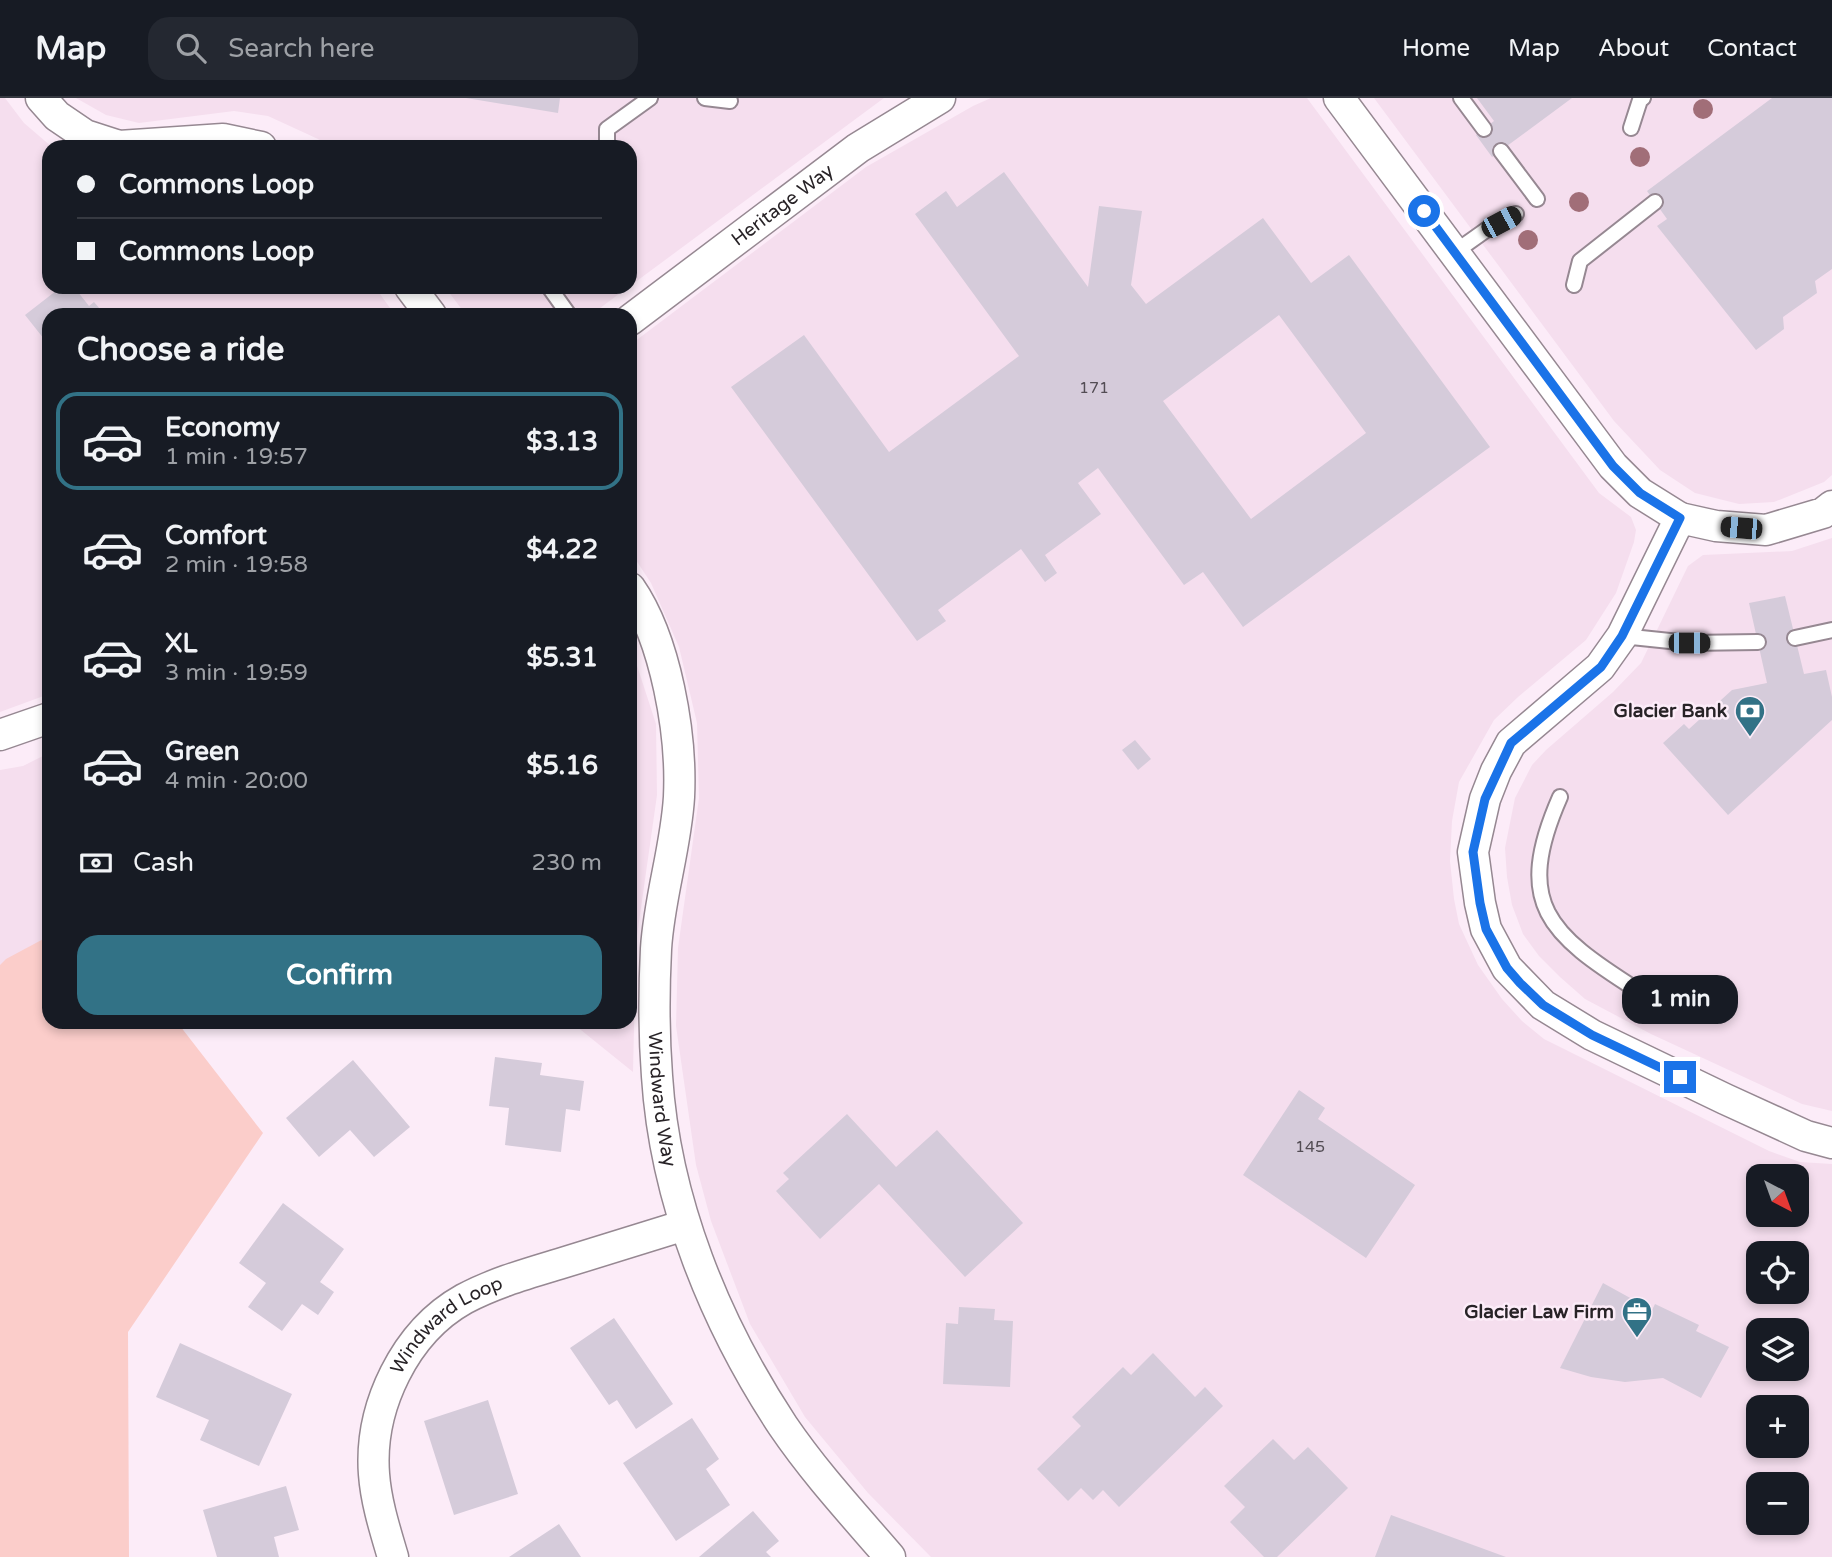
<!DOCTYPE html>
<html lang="en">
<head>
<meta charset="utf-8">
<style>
	body { margin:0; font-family:"Varela Round",sans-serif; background:#242831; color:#f1f3f6; height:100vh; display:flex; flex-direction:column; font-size:26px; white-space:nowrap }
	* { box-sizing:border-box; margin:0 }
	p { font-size:23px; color:#9ea1a6 }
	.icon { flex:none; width:38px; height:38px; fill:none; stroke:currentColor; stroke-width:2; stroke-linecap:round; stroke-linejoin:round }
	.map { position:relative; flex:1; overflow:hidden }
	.details { position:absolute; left:42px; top:210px; width:595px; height:721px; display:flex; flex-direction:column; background:#171b24; border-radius:21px; box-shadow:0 4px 10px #0003 }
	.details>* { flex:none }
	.hud { position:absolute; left:42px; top:42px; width:595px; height:154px; border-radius:21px; box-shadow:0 4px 10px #0003; display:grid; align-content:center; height:154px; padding:0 35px; background:#171b24 }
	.needle { width:46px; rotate:139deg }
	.controls { position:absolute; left:1746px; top:1066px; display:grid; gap:14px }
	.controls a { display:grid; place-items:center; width:63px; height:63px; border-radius:14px; background:#171b24; box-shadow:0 4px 10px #0003; font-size:35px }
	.end { position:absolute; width:32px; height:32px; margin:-16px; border:9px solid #1a73e8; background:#fff; box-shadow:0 0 0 4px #fff }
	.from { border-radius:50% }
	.bubble { position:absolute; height:49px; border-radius:21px; background:#171b24; box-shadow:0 4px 10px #0003; font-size:23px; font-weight:800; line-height:49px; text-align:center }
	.car { position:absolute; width:21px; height:42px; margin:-21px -10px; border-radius:9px; box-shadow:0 0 5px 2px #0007; background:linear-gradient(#222 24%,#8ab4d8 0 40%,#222 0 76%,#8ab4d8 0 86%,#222 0) }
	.hud b { display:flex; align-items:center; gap:24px; height:66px; font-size:26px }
	.hud b+b { border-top:2px solid #363941 }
	.hud i { width:18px; height:18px; background:#f1f3f6 }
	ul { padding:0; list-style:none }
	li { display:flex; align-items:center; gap:21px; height:98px; margin:0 14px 10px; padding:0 21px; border:4px solid transparent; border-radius:21px }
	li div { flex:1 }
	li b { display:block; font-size:26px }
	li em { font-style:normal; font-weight:800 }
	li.selected { border-color:#327286 }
	li>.icon { width:63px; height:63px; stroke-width:1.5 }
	h2 { padding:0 35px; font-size:32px; line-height:84px }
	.pay { display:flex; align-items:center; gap:18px; height:77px; padding:0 35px; font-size:26px }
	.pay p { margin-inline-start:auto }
	.action { display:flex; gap:14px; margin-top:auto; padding:14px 35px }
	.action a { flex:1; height:80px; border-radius:21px; background:#327286; color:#fff; font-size:28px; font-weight:800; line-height:80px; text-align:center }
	header { display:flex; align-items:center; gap:42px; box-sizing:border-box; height:98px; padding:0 35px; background:#171b24; border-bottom:2px solid #363941 }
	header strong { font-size:33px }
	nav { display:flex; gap:38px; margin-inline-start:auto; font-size:24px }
	.search { width:490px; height:63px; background:#242831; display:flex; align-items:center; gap:18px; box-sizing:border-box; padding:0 24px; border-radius:21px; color:#9ea1a6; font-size:26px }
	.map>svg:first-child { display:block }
	.built { fill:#f5deee; fill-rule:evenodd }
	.green { fill:#fbcdca }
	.building { fill:#d5cbda; fill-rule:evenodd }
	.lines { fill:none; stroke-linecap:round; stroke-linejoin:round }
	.service-casing { stroke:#968892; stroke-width:18 }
	.minor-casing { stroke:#968892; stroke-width:33 }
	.service { stroke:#fff; stroke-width:14 }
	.minor { stroke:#fff; stroke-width:30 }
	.tree { fill:#a16e78 }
	.route { stroke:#1a73e8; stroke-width:9 }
	.labels { text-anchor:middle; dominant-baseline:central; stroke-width:5; stroke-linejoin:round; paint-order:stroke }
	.number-label { font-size:16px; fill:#534d54 }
	.street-label { font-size:19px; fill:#282327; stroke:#fcecf8 }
	.poi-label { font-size:19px; font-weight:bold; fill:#282327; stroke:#fcecf8; text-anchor:end }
</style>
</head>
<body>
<header>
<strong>Map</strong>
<div class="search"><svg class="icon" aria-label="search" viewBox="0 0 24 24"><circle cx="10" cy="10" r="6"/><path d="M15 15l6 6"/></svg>Search here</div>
<nav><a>Home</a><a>Map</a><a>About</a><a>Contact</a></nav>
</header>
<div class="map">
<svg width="1832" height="1459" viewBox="0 0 1832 1459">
	<rect width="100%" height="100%" fill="#fcecf8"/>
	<!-- built -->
	<path class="built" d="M 0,0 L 5,0 L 24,25 L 52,49 L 49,49 L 49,189 L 375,189 L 395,217 L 49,217 L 49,596 L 0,614 Z
		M 76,0 L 884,0 L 630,188 L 630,49 L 331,49 L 318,41 L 268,18 L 234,13 L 139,25 L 106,17 Z
		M 991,0 L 1307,0 L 1599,395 L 1631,419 L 1636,432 L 1634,444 L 1616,495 L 1586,542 L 1518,599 L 1494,622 L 1459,684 L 1452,723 L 1450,763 L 1454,801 L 1459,826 L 1478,867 L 1502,901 L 1522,923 L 1544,941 L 1769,1053 L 1800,1064 L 1832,1066 L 1832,1459 L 931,1459 L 868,1395 L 805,1319 L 750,1226 L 711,1123 L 696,1067 L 676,928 L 678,850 L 699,700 L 697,625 L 679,549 L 651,485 L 630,453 L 630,247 L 866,69 L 973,8 ZM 1759,1078 L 1797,1078 L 1797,1116 L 1759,1116 ZM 1759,1155 L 1797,1155 L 1797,1194 L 1759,1194 ZM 1759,1232 L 1797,1232 L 1797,1270 L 1759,1270 ZM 1759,1309 L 1797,1309 L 1797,1348 L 1759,1348 ZM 1759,1386 L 1797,1386 L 1797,1424 L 1759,1424 Z
		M 1374,0 L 1832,0 L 1832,377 L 1824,384 L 1774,404 L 1739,406 L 1695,395 L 1660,372 L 1614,323 Z
		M 445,189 L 628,189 L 591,217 L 466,217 Z
		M 1832,440 L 1832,1013 L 1802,1006 L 1651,936 L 1585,901 L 1560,879 L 1539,858 L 1523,836 L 1512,807 L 1507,779 L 1505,750 L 1515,700 L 1532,667 L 1546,652 L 1613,594 L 1641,565 L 1688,468 L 1703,457 L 1792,453 Z
		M 630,546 L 656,626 L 657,697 L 636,845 L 633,974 L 571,924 L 630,924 Z
		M 49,655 L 49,924 L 0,961 L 0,672 L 23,668 Z"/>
	<!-- green -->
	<path class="green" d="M 49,838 L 49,924 L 177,924 L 263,1035 L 128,1234 L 129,1459 L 0,1459 L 0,867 L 6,861 Z"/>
	<!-- building -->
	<path class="building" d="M 466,0 L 560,0 L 558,15 Z
		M 1477,0 L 1572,0 L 1492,59 L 1476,37 L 1494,23 Z
		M 1772,0 L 1832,0 L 1832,171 L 1815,183 L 1817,195 L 1783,219 L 1784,231 L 1756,252 L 1657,128 L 1667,121 L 1647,93 Z
		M 1004,74 L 1088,189 L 1099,108 L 1142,113 L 1131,187 L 1146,206 L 1263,120 L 1311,185 L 1349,157 L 1490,349 L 1243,529 L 1203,474 L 1184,487 L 1098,370 L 1078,385 L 1101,416 L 1045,457 L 1057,475 L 1045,484 L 1021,451 L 938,512 L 946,523 L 917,543 L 731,289 L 804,237 L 889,354 L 1019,258 L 915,116 L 946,93 L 957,109 ZM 1279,217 L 1366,335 L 1251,421 L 1163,303 Z
		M 61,189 L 74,189 L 89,208 L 94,204 L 105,217 L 49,217 L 49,260 L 42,251 L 48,246 L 25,217 Z
		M 1785,498 L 1804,576 L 1826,572 L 1832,599 L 1832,622 L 1728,717 L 1663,645 L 1684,626 L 1689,631 L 1732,592 L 1767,585 L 1749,505 Z
		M 1135,642 L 1151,661 L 1138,672 L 1122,652 Z
		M 495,959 L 542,965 L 540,977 L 584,983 L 580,1013 L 566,1011 L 561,1054 L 505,1047 L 509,1010 L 489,1008 Z
		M 353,962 L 410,1029 L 374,1059 L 350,1032 L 319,1059 L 286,1020 Z
		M 1299,992 L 1325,1010 L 1318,1021 L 1415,1087 L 1366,1160 L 1243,1077 Z
		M 847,1016 L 896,1069 L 937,1032 L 1023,1125 L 965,1179 L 879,1086 L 820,1141 L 776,1093 L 789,1081 L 783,1075 Z
		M 283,1105 L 344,1151 L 320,1184 L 334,1194 L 318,1217 L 302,1206 L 282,1233 L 248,1209 L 266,1185 L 239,1165 Z
		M 1603,1185 L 1652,1212 L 1655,1206 L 1699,1227 L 1696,1233 L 1729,1249 L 1701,1300 L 1663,1280 L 1625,1284 L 1591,1279 L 1560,1270 Z
		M 959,1209 L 995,1211 L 994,1222 L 1013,1223 L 1010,1289 L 943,1286 L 946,1225 L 958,1226 Z
		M 614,1220 L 673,1306 L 636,1331 L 617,1302 L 609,1307 L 570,1250 Z
		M 180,1245 L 292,1296 L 259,1368 L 200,1342 L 209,1322 L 156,1299 Z
		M 1153,1255 L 1195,1299 L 1205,1289 L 1223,1308 L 1119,1409 L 1103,1392 L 1093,1402 L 1081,1390 L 1068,1403 L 1037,1371 L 1081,1328 L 1072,1319 L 1123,1269 L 1131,1277 Z
		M 488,1302 L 518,1396 L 454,1417 L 424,1323 Z
		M 692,1320 L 719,1361 L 706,1371 L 730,1407 L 676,1443 L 623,1365 Z
		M 1273,1341 L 1294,1362 L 1308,1349 L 1348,1390 L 1277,1459 L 1264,1459 L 1230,1424 L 1245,1409 L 1224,1388 Z
		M 286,1388 L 299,1432 L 274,1439 L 279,1459 L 217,1459 L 203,1412 Z
		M 753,1413 L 779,1443 L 766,1454 L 771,1459 L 699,1459 Z
		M 1391,1417 L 1506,1459 L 1375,1459 Z
		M 559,1426 L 581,1459 L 509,1459 Z"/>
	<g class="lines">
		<!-- service casing -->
		<g class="service-casing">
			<path id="service" d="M 705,0 L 730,3
				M 1461,0 L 1484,31
				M 1631,30 L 1640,2 L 1643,0
				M 607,49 L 607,31 L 650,0
				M 1501,53 L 1537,101
				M 1455,154 L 1486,132 L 1516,116
				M 1574,187 L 1580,163 L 1655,104
				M 549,189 L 569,217
				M 1622,538 L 1689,545 L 1758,544
				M 1795,540 L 1832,532
				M 1560,699 C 1513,806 1549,836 1637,892"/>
		</g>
		<!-- minor casing -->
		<g class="minor-casing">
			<g id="minor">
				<path d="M 41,0 L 57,18 L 85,37 L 119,48 L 223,41 L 261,49"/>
				<path d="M 1339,0 L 1613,368 L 1640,395 L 1680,420"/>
				<path d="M 410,189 L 431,217"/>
				<path id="s1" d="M 630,222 L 858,50 L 940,0"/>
				<path d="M 1832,408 L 1823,415 L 1766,432 L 1716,428 L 1680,420 L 1622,538 L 1600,569 L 1511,645 L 1496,673 L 1485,701 L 1473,754 L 1480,805 L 1486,831 L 1507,870 L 1543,907 L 1592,937 L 1725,1001 L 1806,1038 L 1832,1045"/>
				<path id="s2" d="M 630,490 C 666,542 682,636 679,699 C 676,750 659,800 656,851 C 654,890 654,939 657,978 C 665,1103 715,1225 783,1328 C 815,1375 853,1416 890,1459"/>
				<path d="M 0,637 L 49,620"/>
				<path id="s3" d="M 393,1459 C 385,1432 376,1404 374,1376 C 369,1309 405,1234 464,1201 C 494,1185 526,1176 559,1166 C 601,1153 643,1140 685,1127"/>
			</g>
		</g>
		<!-- service -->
		<use href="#service" class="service"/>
		<!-- minor -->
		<use href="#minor" class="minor"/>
	</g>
	<!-- trees -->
	<g class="tree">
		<circle cx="1703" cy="11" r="10"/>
		<circle cx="1640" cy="59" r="10"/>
		<circle cx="1579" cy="104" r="10"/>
		<circle cx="1528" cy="142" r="10"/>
	</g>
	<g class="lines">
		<!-- route -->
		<path class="route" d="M 1424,113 L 1613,368 L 1640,395 L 1680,420 L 1622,538 L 1601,569 L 1511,645 L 1485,701 L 1473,754 L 1480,805 L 1486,831 L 1507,870 L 1520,885 L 1543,907 L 1592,937 L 1680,979"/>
	</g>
	<!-- icons -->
	<defs>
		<g id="bank-pin" transform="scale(1.575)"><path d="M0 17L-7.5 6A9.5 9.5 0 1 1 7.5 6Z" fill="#327286" stroke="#fcecf8"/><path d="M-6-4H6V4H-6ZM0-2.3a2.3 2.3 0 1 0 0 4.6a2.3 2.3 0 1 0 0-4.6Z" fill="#fff"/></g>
		<g id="office-pin" transform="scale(1.575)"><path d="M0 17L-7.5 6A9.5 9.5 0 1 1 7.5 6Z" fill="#327286" stroke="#fcecf8"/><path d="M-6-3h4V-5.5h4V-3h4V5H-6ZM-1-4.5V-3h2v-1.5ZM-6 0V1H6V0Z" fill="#fff"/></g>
	</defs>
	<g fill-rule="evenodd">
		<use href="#bank-pin" x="1750" y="613"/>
		<use href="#office-pin" x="1637" y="1214"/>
	</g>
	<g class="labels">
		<!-- number labels -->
		<g class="number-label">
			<text x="1094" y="290">171</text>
			<text x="1310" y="1049">145</text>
		</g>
		<!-- street labels -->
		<g class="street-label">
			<text stroke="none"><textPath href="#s1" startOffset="191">Heritage Way</textPath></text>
			<text stroke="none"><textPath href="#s2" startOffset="522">Windward Way</textPath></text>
			<text stroke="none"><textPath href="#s3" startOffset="262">Windward Loop</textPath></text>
		</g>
		<!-- poi labels -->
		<g class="poi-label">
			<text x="1727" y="613">Glacier Bank</text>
			<text x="1614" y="1214">Glacier Law Firm</text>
		</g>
	</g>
</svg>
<div class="controls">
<a><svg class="needle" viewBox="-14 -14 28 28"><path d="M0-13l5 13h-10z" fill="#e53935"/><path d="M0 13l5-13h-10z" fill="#9ea1a6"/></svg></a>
<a><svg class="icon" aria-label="locate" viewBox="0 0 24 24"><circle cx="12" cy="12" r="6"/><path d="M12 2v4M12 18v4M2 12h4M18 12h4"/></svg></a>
<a><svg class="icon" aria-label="layers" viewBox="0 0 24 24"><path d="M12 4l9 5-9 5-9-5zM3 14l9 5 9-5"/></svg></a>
<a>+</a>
<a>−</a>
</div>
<i class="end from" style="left:1424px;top:113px"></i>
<i class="end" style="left:1680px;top:979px"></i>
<div class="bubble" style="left:1622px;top:877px;width:116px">1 min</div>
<i class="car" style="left:1501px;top:124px;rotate:62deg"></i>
<i class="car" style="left:1741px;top:430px;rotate:275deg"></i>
<i class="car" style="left:1689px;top:545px;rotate:90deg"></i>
<div class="hud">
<b><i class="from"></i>Commons Loop</b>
<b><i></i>Commons Loop</b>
</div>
<section class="details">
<h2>Choose a ride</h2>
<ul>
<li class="selected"><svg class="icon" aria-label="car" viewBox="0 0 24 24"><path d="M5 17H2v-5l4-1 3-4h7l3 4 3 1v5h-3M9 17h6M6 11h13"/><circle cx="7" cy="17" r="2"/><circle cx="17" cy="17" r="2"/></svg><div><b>Economy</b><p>1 min · 19:57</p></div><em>$3.13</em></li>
<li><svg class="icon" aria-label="car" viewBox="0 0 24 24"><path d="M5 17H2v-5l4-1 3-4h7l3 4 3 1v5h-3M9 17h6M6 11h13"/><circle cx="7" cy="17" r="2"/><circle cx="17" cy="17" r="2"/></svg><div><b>Comfort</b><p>2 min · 19:58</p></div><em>$4.22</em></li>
<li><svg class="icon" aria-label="car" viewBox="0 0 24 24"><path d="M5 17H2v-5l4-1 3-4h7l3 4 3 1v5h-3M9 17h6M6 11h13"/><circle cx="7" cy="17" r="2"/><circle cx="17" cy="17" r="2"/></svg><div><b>XL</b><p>3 min · 19:59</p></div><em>$5.31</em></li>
<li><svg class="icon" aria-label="car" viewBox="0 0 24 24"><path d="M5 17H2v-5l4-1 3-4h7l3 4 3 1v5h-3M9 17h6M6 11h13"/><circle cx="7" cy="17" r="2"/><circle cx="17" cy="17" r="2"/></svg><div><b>Green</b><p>4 min · 20:00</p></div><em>$5.16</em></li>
</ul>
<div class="pay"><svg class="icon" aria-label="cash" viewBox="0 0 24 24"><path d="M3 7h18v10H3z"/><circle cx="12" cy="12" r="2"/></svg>Cash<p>230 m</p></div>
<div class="action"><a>Confirm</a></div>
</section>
</div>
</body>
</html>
